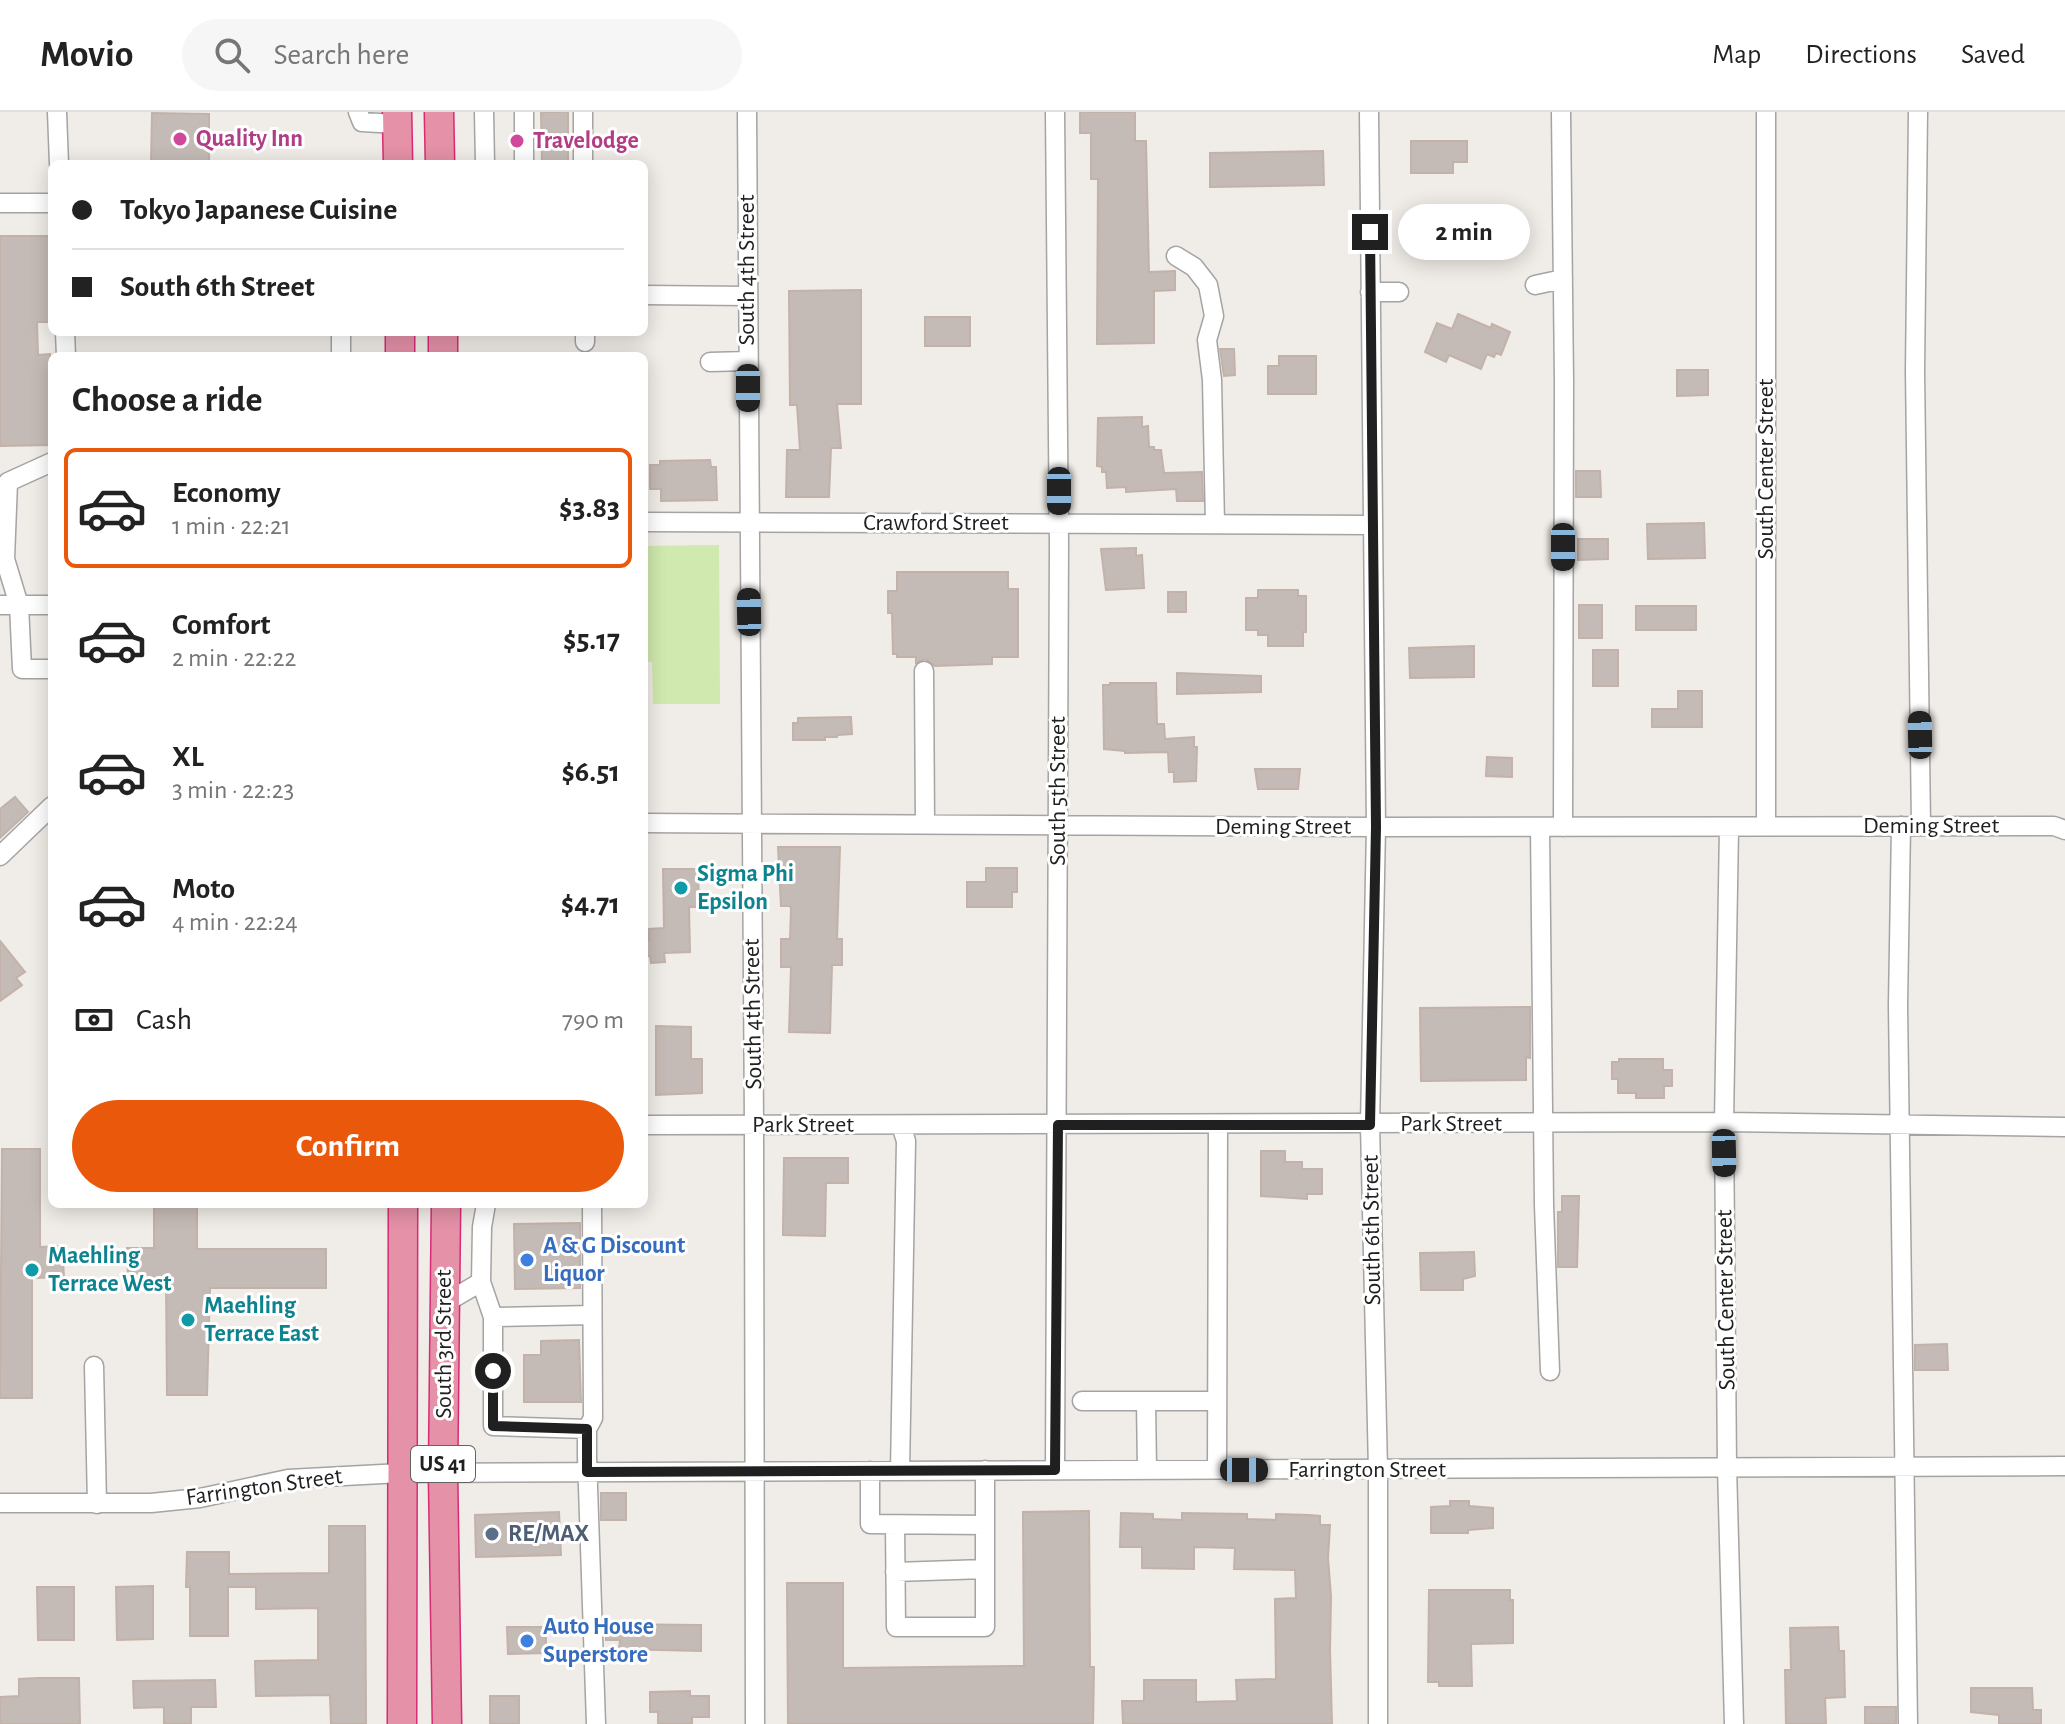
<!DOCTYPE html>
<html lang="en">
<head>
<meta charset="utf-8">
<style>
	body { margin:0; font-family:"Alegreya Sans",sans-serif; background:#f6f6f6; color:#222; height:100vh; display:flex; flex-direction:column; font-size:30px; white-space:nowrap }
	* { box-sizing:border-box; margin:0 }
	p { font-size:26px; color:#767676 }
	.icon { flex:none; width:44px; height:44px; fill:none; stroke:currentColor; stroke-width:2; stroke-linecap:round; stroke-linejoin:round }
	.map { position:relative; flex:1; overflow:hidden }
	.details { position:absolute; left:48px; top:240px; width:600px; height:856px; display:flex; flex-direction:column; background:#fff; border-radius:12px; box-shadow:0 4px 20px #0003 }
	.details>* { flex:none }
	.hud { position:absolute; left:48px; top:48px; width:600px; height:176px; border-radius:12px; box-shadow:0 4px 20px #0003; display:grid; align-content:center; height:176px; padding:0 24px; background:#fff }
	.end { position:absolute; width:36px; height:36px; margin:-18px; border:10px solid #202020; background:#fff; box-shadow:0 0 0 4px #fff }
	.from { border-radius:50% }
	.bubble { position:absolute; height:56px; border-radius:28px; background:#fff; box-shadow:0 4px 20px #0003; font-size:26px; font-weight:700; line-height:56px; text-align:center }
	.car { position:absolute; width:24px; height:48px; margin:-24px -12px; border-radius:10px; box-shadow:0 0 6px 2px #0007; background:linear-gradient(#222 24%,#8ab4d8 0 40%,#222 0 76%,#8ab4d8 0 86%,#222 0) }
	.hud b { display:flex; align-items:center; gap:28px; height:76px; font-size:30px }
	.hud b+b { border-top:2px solid #e0e0e0 }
	.hud i { width:20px; height:20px; background:#222 }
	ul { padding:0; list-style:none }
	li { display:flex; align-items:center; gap:24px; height:120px; margin:0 16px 12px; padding:0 8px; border:4px solid transparent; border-radius:12px }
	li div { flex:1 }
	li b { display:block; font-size:30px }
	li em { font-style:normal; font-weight:700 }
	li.on { border-color:#ea580c }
	li>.icon { width:72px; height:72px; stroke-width:1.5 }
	h2 { padding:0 24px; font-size:36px; line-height:96px }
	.pay { display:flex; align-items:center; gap:20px; height:88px; padding:0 24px; font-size:30px }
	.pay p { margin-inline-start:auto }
	.cta { display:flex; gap:16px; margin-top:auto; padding:16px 24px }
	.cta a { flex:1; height:92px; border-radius:48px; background:#ea580c; color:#fff; font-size:32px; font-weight:700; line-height:92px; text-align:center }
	header { display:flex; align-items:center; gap:48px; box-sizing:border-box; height:112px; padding:0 40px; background:#fff; border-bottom:2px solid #e0e0e0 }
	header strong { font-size:38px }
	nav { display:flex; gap:44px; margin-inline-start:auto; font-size:28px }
	.search { width:560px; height:72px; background:#f6f6f6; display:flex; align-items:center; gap:20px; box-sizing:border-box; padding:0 28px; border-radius:44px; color:#767676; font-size:30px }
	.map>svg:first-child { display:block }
	.grass { fill:#d0e9ae }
	.building { fill:#c5bbb6; stroke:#c2b2a9; stroke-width:2 }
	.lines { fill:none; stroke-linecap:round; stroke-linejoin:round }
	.minor-casing { stroke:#a4a4a4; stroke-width:21 }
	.highway-casing { stroke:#d72b76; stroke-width:31 }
	.minor { stroke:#fff; stroke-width:18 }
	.highway { stroke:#e591a8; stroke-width:28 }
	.route { stroke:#202020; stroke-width:10 }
	.hotel-dot { fill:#d1479c; stroke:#fff; stroke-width:3 }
	.culture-dot { fill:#0f9aa8; stroke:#fff; stroke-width:3 }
	.shop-dot { fill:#3f7fe0; stroke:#fff; stroke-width:3 }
	.service-dot { fill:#5c6f8a; stroke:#fff; stroke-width:3 }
	.labels { text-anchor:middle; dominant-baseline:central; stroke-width:6; stroke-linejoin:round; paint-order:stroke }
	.shield { fill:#fff; stroke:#636363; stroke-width:2 }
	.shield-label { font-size:22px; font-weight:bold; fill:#202020 }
	.hotel-label { font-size:24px; font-weight:bold; fill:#b23c85; stroke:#fff; text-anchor:start }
	.street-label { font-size:24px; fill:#202020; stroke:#fff }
	.culture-label { font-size:24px; font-weight:bold; fill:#0d838f; stroke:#fff; text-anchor:start }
	.shop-label { font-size:24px; font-weight:bold; fill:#366cbe; stroke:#fff; text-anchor:start }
	.service-label { font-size:24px; font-weight:bold; fill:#4e5e75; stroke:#fff; text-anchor:start }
</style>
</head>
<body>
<header>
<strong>Movio</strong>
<div class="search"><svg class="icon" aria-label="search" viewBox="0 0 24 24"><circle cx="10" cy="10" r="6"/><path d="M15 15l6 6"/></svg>Search here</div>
<nav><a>Map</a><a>Directions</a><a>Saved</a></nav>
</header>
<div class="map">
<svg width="2065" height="1612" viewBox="0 0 2065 1612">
	<rect width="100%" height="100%" fill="#f0ece7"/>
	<!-- grass -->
	<path class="grass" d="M 719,433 L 720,592 L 653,592 L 652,550 L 644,550 L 644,434 Z"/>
	<!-- building -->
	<path class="building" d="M 541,0 L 568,0 L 568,52 L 542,52 Z
		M 1080,0 L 1135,0 L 1135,29 L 1146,29 L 1149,160 L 1175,159 L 1175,178 L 1154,179 L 1154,231 L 1097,232 L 1098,67 L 1091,67 L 1091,21 L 1080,21 Z
		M 152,1 L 209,2 L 209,52 L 151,52 Z
		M 1411,29 L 1467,29 L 1467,50 L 1453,50 L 1453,61 L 1411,61 Z
		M 1323,39 L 1324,73 L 1210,75 L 1210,41 Z
		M 0,124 L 50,124 L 51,210 L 37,210 L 38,243 L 50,242 L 51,333 L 0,334 Z
		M 861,178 L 861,292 L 837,292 L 841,336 L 831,336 L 829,385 L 786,385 L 787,338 L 800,338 L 797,293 L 790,293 L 789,179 Z
		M 1458,202 L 1491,216 L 1492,212 L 1510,220 L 1501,243 L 1496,241 L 1494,245 L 1487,242 L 1481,257 L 1449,243 L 1446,250 L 1425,240 L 1437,211 L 1452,217 Z
		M 925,205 L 970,205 L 970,234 L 925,234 Z
		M 1220,237 L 1234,237 L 1235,263 L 1224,264 Z
		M 1279,244 L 1316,244 L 1316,282 L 1268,282 L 1268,254 L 1279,254 Z
		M 1677,258 L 1708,258 L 1708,283 L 1677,284 Z
		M 1142,305 L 1142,315 L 1148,314 L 1149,335 L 1154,335 L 1154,338 L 1161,338 L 1164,361 L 1202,360 L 1203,389 L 1177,389 L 1176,377 L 1126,380 L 1126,375 L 1107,376 L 1106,360 L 1102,360 L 1102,355 L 1097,354 L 1098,306 Z
		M 710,348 L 711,355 L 716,355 L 717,388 L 661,389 L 661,377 L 650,377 L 650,353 L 660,353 L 660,349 Z
		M 1576,359 L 1600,359 L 1601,385 L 1576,385 Z
		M 1704,411 L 1705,446 L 1648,447 L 1647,412 Z
		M 1578,427 L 1608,427 L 1608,447 L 1578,448 Z
		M 1136,436 L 1136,444 L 1142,443 L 1144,476 L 1106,478 L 1101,437 Z
		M 897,460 L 1008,460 L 1008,477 L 1018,477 L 1018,545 L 992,545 L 992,552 L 935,554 L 925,547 L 916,551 L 916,545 L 897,545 L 897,542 L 893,542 L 892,501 L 888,501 L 888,479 L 897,479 Z
		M 1258,478 L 1298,478 L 1298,484 L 1306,484 L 1306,520 L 1303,520 L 1303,534 L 1268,534 L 1268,523 L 1258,523 L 1258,518 L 1246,518 L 1246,486 L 1258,486 Z
		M 1168,480 L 1186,480 L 1186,500 L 1168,500 Z
		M 1579,493 L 1602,493 L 1602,526 L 1579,526 Z
		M 1636,494 L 1696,494 L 1696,518 L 1636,518 Z
		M 1474,534 L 1474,565 L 1410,566 L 1409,536 Z
		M 1593,538 L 1618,538 L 1618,574 L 1593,574 Z
		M 1177,561 L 1261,564 L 1261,580 L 1177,582 Z
		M 1110,571 L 1156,571 L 1157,612 L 1164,612 L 1165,627 L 1194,625 L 1194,635 L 1197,635 L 1196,669 L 1174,670 L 1174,660 L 1169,660 L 1168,640 L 1125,641 L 1125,639 L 1104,637 L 1103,573 L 1110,573 Z
		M 1678,579 L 1702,579 L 1702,615 L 1652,615 L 1652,597 L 1678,597 Z
		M 851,605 L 852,622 L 837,623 L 837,625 L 825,625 L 825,628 L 793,628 L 793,611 L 798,611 L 798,606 Z
		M 1487,645 L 1512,646 L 1512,665 L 1486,664 Z
		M 1255,657 L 1300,657 L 1298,677 L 1258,677 Z
		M 15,685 L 28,700 L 0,726 L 0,697 Z
		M 778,735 L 840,735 L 837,827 L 842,827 L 842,853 L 832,853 L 830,921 L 789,920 L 791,855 L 781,855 L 781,827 L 790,827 L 791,797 L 790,794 L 781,794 Z
		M 986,756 L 1017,756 L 1017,780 L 1012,780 L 1012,795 L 967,795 L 967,770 L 986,770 Z
		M 663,757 L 698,757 L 699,795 L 689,795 L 690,840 L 664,841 L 665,850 L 651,851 L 650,844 L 644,844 L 644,829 L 649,829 L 649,817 L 664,816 Z
		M 0,829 L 25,860 L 16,866 L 22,873 L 0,889 Z
		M 1530,895 L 1530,946 L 1526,945 L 1526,968 L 1421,969 L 1420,896 Z
		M 656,914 L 691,915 L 691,947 L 702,947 L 702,981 L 656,983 Z
		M 1619,947 L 1663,947 L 1663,958 L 1672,958 L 1672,974 L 1664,974 L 1664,986 L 1636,986 L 1636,981 L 1618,981 L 1618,967 L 1612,967 L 1612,950 L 1619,950 Z
		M 2,1037 L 40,1037 L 40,1135 L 62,1134 L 64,1165 L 32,1166 L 32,1286 L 0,1286 Z
		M 1261,1039 L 1285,1039 L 1285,1050 L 1302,1050 L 1302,1057 L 1322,1057 L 1322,1082 L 1307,1082 L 1307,1087 L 1261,1084 Z
		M 784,1046 L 848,1046 L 848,1071 L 826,1071 L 825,1124 L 783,1123 Z
		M 1562,1084 L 1579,1084 L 1577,1155 L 1558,1155 L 1558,1100 L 1562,1100 Z
		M 154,1092 L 197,1092 L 197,1137 L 326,1137 L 326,1176 L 210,1176 L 207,1283 L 167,1283 L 166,1165 L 128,1165 L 127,1136 L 154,1136 Z
		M 580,1111 L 580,1176 L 515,1177 L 514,1112 Z
		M 1474,1140 L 1475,1164 L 1463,1167 L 1463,1178 L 1421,1178 L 1420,1141 Z
		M 579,1228 L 581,1290 L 524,1290 L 524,1243 L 541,1243 L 541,1229 Z
		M 1947,1232 L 1948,1258 L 1915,1258 L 1915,1233 Z
		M 601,1381 L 626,1381 L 626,1408 L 601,1408 Z
		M 1450,1389 L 1469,1389 L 1469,1394 L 1493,1396 L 1493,1416 L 1468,1418 L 1468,1421 L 1431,1421 L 1431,1395 L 1450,1394 Z
		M 1089,1399 L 1090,1555 L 1094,1555 L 1093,1612 L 788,1612 L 787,1471 L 843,1471 L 843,1556 L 1024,1554 L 1023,1400 Z
		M 559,1400 L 561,1443 L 476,1445 L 475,1403 Z
		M 1121,1401 L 1153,1402 L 1153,1407 L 1182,1408 L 1182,1401 L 1247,1402 L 1247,1407 L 1276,1408 L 1276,1402 L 1309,1403 L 1320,1404 L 1320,1413 L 1330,1413 L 1328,1446 L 1331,1484 L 1330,1538 L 1332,1612 L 1123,1612 L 1122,1589 L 1144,1589 L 1144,1568 L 1196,1568 L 1196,1590 L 1237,1589 L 1236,1568 L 1276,1567 L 1275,1487 L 1296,1486 L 1295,1458 L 1234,1457 L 1235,1436 L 1194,1435 L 1194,1457 L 1142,1456 L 1142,1435 L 1120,1435 Z
		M 329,1414 L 365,1414 L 366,1612 L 331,1612 L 330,1583 L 256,1584 L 255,1549 L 318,1548 L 318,1496 L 256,1497 L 256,1475 L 228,1475 L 228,1524 L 190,1524 L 190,1475 L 186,1475 L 187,1440 L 229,1440 L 229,1462 L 329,1461 Z
		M 153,1474 L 153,1527 L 117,1528 L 116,1475 Z
		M 37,1475 L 74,1475 L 74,1528 L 38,1528 Z
		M 1429,1478 L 1510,1478 L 1510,1488 L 1513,1488 L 1513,1531 L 1471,1532 L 1472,1574 L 1439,1574 L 1439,1570 L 1428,1570 Z
		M 606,1512 L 701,1513 L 701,1539 L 619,1537 L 620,1528 L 606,1528 Z
		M 507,1515 L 546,1515 L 546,1541 L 508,1542 Z
		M 1838,1515 L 1839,1539 L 1844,1539 L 1845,1585 L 1825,1586 L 1826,1612 L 1786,1612 L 1785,1558 L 1791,1558 L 1790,1516 Z
		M 39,1566 L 79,1566 L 80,1612 L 0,1612 L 0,1585 L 19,1584 L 19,1567 Z
		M 215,1568 L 216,1595 L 191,1595 L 191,1612 L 164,1612 L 164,1595 L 134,1596 L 133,1569 Z
		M 1971,1576 L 2032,1576 L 2033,1598 L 2041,1598 L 2041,1612 L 1999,1612 L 1999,1603 L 1971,1600 Z
		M 690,1579 L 690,1584 L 709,1584 L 709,1605 L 692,1605 L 692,1612 L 658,1612 L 658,1600 L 650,1600 L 650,1580 Z
		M 490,1584 L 519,1584 L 519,1612 L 490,1612 Z
		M 1865,1595 L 1896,1595 L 1896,1612 L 1865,1612 Z"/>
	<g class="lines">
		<!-- minor casing -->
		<g class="minor-casing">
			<path id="minor" d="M 57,0 L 59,52
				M 358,0 L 362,10 L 397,12
				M 484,0 L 485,52
				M 524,0 L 524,52
				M 583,0 L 583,52
				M 747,0 L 754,1013 L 755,1612
				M 1369,0 L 1376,715 L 1370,1013 L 1378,1358 L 1378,1612
				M 1561,0 L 1564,270 L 1563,715
				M 1918,0 L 1915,259 L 1921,714
				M 0,91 L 52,91
				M 1176,144 L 1194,155 L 1208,173 L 1214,204 L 1207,228 L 1212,268 L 1215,412
				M 1535,173 L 1563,167
				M 1370,180 L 1399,180
				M 644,183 L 748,184
				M 65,220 L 66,244
				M 585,220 L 585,230
				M 341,244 L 341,220
				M 710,250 L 748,249
				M 52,350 L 8,370 L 5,447 L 19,493 L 22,557 L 52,557
				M 644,410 L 1372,413
				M 0,493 L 52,493
				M 924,559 L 925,713
				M 644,711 L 1376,715 L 2054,714 L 2065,718
				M 1766,714 L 1766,0
				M 1901,714 L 1898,893 L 1908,1612
				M 1540,715 L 1544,1093 L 1550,1259
				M 1729,716 L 1724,1010 L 1727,1355 L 1734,1612
				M 0,744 L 52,694
				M 644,1013 L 1724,1010 L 2065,1015
				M 486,1092 L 482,1115 L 481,1170 L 493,1205 L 493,1314 L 587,1317
				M 592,1092 L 593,1306 L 587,1317 L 587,1345 L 596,1612
				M 445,1191 L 481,1170
				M 493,1205 L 592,1203
				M 94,1254 L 97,1392
				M 1082,1289 L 1146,1289
				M 1055,1358 L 1059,432 L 1055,0
				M 1147,1358 L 1146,1289 L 1217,1289
				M 1217,1358 L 1218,1013
				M 870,1359 L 870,1412 L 985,1413 L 985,1358
				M 900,1359 L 906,1029 L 901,1013
				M 0,1391 L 151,1391 L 200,1386 L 288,1367 L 401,1361 L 2065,1354
				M 895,1413 L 896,1515 L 985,1515 L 985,1413
				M 895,1460 L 985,1457"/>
		</g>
		<!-- highway casing -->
		<g class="highway-casing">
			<path id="highway" d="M 397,0 L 398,52
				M 439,0 L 440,52
				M 400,220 L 400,244
				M 443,220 L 443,244
				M 446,1092 L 443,1362 L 447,1612
				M 402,1612 L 403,1092"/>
		</g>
		<!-- minor -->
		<use href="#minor" class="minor"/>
		<!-- highway -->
		<use href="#highway" class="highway"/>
	</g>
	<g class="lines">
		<!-- route -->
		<path class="route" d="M 493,1259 L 493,1314 L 587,1317 L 587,1360 L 1055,1358 L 1058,1013 L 1370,1013 L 1376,715 L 1370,120"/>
	</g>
	<!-- markers -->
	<g class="hotel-dot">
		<circle cx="180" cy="27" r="8"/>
		<circle cx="517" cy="29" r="8"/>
	</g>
	<g class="culture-dot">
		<circle cx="681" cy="776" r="8"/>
		<circle cx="32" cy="1158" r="8"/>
		<circle cx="188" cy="1208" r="8"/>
	</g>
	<g class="shop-dot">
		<circle cx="527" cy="1148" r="8"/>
		<circle cx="527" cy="1529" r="8"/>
	</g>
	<circle class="service-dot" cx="492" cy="1422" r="8"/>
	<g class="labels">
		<!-- shield labels -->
		<rect class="shield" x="411" y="1334" width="64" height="36" rx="6"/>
		<g class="shield-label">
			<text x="443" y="1352">US 41</text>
		</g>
		<!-- hotel labels -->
		<g class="hotel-label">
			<text x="196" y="27">Quality Inn</text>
			<text x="533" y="29">Travelodge</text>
		</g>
		<!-- street labels -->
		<g class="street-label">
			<text transform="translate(747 158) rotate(-90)">South 4th Street</text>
			<text transform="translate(1766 357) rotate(-90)">South Center Street</text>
			<text x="936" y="411">Crawford Street</text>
			<text transform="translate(1058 679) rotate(-90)">South 5th Street</text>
			<text x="1931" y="714">Deming Street</text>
			<text x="1283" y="715">Deming Street</text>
			<text transform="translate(753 902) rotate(-91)">South 4th Street</text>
			<text x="1451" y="1012">Park Street</text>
			<text x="803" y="1013">Park Street</text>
			<text transform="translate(1372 1118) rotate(-91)">South 6th Street</text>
			<text transform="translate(1726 1188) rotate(-91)">South Center Street</text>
			<text transform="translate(444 1232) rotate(-90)">South 3rd Street</text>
			<text x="1367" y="1358">Farrington Street</text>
			<text transform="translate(264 1375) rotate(-8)">Farrington Street</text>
		</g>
		<!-- culture labels -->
		<g class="culture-label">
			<text x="697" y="762">Sigma Phi<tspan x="697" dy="28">Epsilon</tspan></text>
			<text x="48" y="1144">Maehling<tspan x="48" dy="28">Terrace West</tspan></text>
			<text x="204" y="1194">Maehling<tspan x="204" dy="28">Terrace East</tspan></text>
		</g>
		<!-- shop labels -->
		<g class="shop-label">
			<text x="543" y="1134">A &amp; G Discount<tspan x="543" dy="28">Liquor</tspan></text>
			<text x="543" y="1515">Auto House<tspan x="543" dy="28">Superstore</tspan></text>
		</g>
		<!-- service labels -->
		<g class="service-label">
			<text x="508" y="1422">RE/MAX</text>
		</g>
	</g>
</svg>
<i class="end from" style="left:493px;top:1259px"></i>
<i class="end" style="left:1370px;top:120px"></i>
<div class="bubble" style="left:1398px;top:92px;width:132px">2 min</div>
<i class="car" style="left:748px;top:276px;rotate:180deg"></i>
<i class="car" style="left:1059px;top:379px;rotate:180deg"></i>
<i class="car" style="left:1563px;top:435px;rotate:180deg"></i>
<i class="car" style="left:749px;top:500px;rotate:359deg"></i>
<i class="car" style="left:1920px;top:623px;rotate:359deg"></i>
<i class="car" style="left:1724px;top:1041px;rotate:179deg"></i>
<i class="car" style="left:1244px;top:1358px;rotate:90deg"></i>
<div class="hud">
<b><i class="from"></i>Tokyo Japanese Cuisine</b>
<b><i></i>South 6th Street</b>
</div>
<section class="details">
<h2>Choose a ride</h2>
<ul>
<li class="on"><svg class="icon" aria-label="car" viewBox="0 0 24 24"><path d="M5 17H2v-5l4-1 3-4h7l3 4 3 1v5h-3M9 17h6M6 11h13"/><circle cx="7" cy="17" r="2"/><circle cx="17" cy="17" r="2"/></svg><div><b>Economy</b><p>1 min · 22:21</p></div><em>$3.83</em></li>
<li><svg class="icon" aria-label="car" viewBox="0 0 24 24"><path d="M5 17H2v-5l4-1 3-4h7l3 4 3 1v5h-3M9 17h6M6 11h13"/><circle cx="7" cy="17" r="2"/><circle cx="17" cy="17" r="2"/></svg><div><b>Comfort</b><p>2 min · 22:22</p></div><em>$5.17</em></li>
<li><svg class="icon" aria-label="car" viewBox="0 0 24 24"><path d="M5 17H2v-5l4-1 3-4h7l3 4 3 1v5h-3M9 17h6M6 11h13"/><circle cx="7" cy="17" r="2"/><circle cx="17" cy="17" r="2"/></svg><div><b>XL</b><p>3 min · 22:23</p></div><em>$6.51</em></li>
<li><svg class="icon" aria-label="car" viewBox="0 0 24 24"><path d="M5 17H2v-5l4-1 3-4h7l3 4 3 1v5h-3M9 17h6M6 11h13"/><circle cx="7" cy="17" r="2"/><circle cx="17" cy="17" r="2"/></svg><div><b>Moto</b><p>4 min · 22:24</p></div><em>$4.71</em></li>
</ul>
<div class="pay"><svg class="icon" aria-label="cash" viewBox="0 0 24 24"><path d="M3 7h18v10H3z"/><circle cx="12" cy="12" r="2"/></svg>Cash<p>790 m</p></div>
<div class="cta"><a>Confirm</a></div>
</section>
</div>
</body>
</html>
